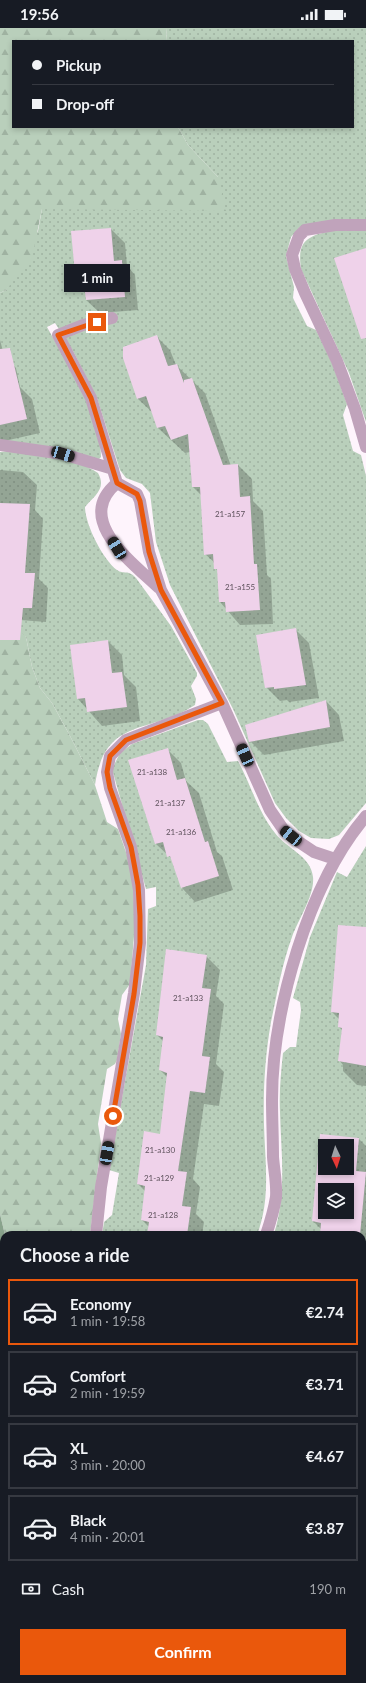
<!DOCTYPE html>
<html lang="en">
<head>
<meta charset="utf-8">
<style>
	body { margin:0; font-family:Lato,sans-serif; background:#20242c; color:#f1f3f6; height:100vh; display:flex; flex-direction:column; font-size:15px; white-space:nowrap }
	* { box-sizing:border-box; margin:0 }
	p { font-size:13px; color:#9ea1a6 }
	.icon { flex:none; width:22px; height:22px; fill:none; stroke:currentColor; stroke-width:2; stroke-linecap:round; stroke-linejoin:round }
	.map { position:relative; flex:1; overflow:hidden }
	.details { position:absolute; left:0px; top:1203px; width:366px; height:452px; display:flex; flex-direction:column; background:#171b24; border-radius:12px 12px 0 0; box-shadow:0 2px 6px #0003 }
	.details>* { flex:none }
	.guide { position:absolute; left:12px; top:12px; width:342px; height:88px; border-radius:0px; box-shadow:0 2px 6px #0003; display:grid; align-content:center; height:88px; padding:0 20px; background:#171b24 }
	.needle { width:26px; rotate:176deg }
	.buttons { position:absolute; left:318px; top:1111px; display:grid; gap:8px }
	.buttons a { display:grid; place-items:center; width:36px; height:36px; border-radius:0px; background:#171b24; box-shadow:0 2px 6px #0003; font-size:20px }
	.end { position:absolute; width:18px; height:18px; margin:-9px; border:5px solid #ea580c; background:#fff; box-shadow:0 0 0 2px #fff }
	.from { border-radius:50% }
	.bubble { position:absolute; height:28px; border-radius:0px; background:#171b24; box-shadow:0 2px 6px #0003; font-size:13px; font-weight:700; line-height:28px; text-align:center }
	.car { position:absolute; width:12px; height:24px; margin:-12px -6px; border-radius:5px; box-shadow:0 0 3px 1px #0007; background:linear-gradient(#222 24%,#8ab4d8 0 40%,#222 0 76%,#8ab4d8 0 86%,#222 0) }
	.guide b { display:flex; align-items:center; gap:14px; height:38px; font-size:15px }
	.guide b+b { border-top:1px solid #363941 }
	.guide i { width:10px; height:10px; background:#f1f3f6 }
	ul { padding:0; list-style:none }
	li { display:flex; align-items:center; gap:12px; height:66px; margin:0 8px 6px; padding:0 12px; border:2px solid #363941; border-radius:0px }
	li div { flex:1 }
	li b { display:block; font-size:15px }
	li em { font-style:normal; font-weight:700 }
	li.on { border-color:#ea580c }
	li>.icon { width:36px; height:36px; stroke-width:1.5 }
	h2 { padding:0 20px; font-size:18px; line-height:48px }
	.pay { display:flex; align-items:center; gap:10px; height:44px; padding:0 20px; font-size:15px }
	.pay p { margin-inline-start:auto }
	.action { display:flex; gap:8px; margin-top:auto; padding:8px 20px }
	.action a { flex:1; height:46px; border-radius:0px; background:#ea580c; color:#fff; font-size:16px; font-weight:700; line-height:46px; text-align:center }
	.status { display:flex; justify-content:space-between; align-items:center; height:28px; padding:0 20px; background:#171b24; direction:ltr }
	.status svg { height:11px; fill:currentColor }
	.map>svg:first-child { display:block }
	.grass { fill:url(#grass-dots); fill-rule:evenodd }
	.forest { fill:url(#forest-firs) }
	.water { fill:url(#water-ripples) }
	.shadow { fill:#0003; fill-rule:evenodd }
	.building { fill:#efd2ea; fill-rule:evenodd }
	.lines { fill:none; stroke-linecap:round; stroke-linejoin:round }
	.lane { stroke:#c0a3bb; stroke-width:12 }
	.route { stroke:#ea580c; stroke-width:5 }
	.labels { text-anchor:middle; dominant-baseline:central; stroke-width:3; stroke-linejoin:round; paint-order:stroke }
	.number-label { font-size:8px; fill:#5d515b }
</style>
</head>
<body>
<div class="status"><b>19:56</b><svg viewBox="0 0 49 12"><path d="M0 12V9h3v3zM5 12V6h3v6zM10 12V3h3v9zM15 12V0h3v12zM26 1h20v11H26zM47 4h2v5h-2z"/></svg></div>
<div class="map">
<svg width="366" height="1655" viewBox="0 0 366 1655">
	<defs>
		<pattern id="grass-dots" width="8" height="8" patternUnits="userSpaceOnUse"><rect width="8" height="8" fill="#b9cfbb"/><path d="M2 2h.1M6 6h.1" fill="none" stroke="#9fb2a1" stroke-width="1.8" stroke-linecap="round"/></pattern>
		<pattern id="forest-firs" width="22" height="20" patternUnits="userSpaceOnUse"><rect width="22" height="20" fill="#b9cfbb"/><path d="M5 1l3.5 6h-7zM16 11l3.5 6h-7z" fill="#9fb2a1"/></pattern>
		<pattern id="water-ripples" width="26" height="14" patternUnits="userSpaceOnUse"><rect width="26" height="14" fill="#89a38c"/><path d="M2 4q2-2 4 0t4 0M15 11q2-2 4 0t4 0" fill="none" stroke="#708573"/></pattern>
	</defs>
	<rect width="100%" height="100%" fill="#fef4fc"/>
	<!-- grass -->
	<path class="grass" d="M 167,0 L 366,0 L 366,192 L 300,199 L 291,209 L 286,228 L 294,259 L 293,270 L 307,298 L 316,302 L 332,335 L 347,376 L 343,387 L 353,423 L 361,427 L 366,448 L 366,775 L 339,807 L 329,811 L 311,810 L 299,803 L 286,790 L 275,775 L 233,681 L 170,557 L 156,514 L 150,465 L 142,456 L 126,450 L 120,442 L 97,370 L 73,323 L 55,295 L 47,299 C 67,336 101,386 101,429 L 99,431 L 0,412 L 0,265 L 6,262 L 38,203 L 42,181 L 218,149 L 188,117 L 178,99 L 353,99 L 353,13 L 166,13 Z
		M 331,203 L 366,203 L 366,394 L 349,345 L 301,241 C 297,214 306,208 331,203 Z
		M 9,423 C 38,428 74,428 98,445 C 107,461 94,468 85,479 C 85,496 103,532 117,542 C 124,547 128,541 136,550 L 171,598 L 197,645 L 197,648 L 191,658 L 196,671 L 195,677 C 149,707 105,688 95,757 L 69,706 L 52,675 L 40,660 L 32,639 L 26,609 L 0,595 L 0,424 Z
		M 198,692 L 203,692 L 208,696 L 227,734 L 238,733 C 251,757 258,784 275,805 C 287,821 311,828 313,849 C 315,867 298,892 292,909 C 282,936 277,966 271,994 C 265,1028 263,1062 264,1097 C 265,1135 271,1171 257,1207 L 102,1207 L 104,1194 L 112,1187 L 119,1145 L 109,1142 L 146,937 L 148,881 L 156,878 L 156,859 L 146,861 L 112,741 L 120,725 L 132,716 Z
		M 366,818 L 366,1499 L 362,1502 L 362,1207 L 274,1206 C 287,1164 281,1126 280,1084 C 279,1064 281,1044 283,1025 L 290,1019 L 296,1019 L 301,982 L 300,974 L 293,970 L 310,909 L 337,844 L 347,849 ZM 325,1118 L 347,1118 L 347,1140 L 325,1140 ZM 325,1162 L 347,1162 L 347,1184 L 325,1184 Z
		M 366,1522 L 366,1655 L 179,1655 L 179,1651 L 362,1651 L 362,1525 Z"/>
	<!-- forest -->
	<path class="forest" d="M 0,0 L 167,0 L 166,13 L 13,13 L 13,99 L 178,99 L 188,117 L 218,149 L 226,183 L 42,181 L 32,230 L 6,262 L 0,265 Z
		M 0,595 L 16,598 L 26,609 L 32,639 L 40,660 L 52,675 L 69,706 L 95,757 L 107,794 L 118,801 L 129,833 L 133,858 L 135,896 L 130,956 L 122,967 L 118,991 L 121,1006 L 117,1032 L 115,1036 L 107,1041 L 98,1096 L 101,1115 L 90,1207 L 5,1207 L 0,1186 Z
		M 4,1242 L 4,1350 L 0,1320 L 0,1245 Z
		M 0,1635 L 4,1635 L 4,1651 L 159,1651 L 160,1655 L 0,1655 Z"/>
	<!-- water -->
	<path class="water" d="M 0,1186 L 5,1207 L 4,1242 L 0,1245 Z
		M 0,1320 L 4,1350 L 4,1635 L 0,1635 Z"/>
	<!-- shadow -->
	<path class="shadow" d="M 111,201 L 125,215 L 127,238 L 135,247 L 138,282 L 100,285 L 86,272 L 86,266 L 77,257 Z
		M 156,308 L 170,322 L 176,337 L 205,365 L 231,438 L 238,437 L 252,451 L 253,473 L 263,483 L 267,547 L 271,551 L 273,596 L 240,597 L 220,574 L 218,543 L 215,540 L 215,535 L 205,526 L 201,467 L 192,458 L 190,424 L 185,425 L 158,400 L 152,384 L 138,371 L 124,330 Z
		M 0,312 L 4,327 L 16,340 L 20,359 L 32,371 L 40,405 L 0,414 Z
		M 0,442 L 23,444 L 37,457 L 35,482 L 43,491 L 39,551 L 48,560 L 46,594 L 7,591 L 0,584 Z
		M 295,601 L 309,615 L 319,670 L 289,674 L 287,672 L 280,673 L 266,659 Z
		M 108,613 L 122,627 L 124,647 L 136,659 L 140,693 L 102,698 L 78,671 L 71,618 Z
		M 326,673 L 339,687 L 344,713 L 264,727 L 250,713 Z
		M 167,721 L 181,735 L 186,753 L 199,765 L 217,824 L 222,828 L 233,862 L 195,874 L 182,860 L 173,832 L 156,816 L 129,733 Z
		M 366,900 L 366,1058 L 357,1057 L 343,1043 L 343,1037 L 339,1032 L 343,1003 L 339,999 L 339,991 L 332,984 Z
		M 206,928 L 220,942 L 216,968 L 224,976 L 216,1036 L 224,1044 L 219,1078 L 204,1076 L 193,1151 L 200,1159 L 196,1186 L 204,1194 L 202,1207 L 148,1207 L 149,1199 L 142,1192 L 145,1163 L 138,1156 L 161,1107 L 168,1050 L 160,1042 L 164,1014 L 157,1007 Z
		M 321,1107 L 359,1111 L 366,1118 L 366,1260 L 362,1260 L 362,1207 L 321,1207 L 321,1201 L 313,1193 ZM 325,1118 L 347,1118 L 347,1140 L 325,1140 ZM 325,1162 L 347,1162 L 347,1184 L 325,1184 Z
		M 230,1651 L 277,1651 L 281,1655 L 229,1655 Z"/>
	<!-- building -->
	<path class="building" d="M 111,200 L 114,233 L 122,232 L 125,269 L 86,272 L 84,257 L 76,257 L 71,203 Z
		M 366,220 L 366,310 L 361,311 L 334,230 Z
		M 157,307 L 168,338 L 177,336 L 184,355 L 184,352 L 192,350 L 223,437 L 238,436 L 240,469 L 250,468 L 254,536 L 257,536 L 260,582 L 226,584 L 225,574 L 219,574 L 217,541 L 214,541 L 213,526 L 204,527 L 200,459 L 192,459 L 188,406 L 171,412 L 165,398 L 157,400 L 146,368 L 137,371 L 123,330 L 123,319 Z
		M 10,320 L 27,391 L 0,397 L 0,321 Z
		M 0,475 L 30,476 L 25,545 L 35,545 L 32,580 L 23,580 L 20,612 L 0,612 Z
		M 296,600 L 306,657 L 274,661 L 274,659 L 265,660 L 256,607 Z
		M 108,612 L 112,645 L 122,644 L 127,679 L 87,684 L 85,670 L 77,671 L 70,617 Z
		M 326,672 L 330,699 L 249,714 L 245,697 Z
		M 168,720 L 177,752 L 185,750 L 205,814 L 208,813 L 219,848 L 181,860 L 170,828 L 167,829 L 163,814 L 155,816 L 128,732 Z
		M 338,897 L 366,899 L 366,1038 L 338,1033 L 342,1000 L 338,999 L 339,985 L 331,984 Z
		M 166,921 L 207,927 L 202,960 L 211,961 L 202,1028 L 210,1029 L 205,1065 L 190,1063 L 178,1143 L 187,1144 L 182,1178 L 191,1179 L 187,1207 L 147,1207 L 149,1194 L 141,1192 L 145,1158 L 137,1156 L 144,1103 L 160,1106 L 167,1045 L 159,1042 L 163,1009 L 156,1007 Z
		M 320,1106 L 359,1110 L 356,1143 L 366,1144 L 360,1207 L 320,1207 L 321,1195 L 312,1193 ZM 325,1118 L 347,1118 L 347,1140 L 325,1140 ZM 325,1162 L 347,1162 L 347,1184 L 325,1184 Z"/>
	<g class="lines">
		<!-- lane -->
		<path class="lane" d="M 366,197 L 335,197 L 305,202 L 299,208 L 292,227 L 295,241 L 305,265 L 337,333 L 355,381 L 366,419
			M 112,290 L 83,297 L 58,307 L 91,370 L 117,455 L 137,466 L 140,473 L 149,524 L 161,562 L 222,675 L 270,782 L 283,801 L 299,814 L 314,824 L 335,831
			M 0,417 L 63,426 L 113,441
			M 117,455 C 73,492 133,535 159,560
			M 96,1207 L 101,1159 L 134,965 L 140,915 L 139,862 L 135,840 L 131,819 L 110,760 L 107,744 L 110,728 L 126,712 L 222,675
			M 266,1207 C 270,1195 274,1182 276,1169 C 277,1156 274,1142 273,1129 C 273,1110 272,1091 272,1072 C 272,983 308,856 366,788
			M 362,1514 L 366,1510
			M 169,1651 L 170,1655"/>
	</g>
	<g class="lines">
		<!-- route -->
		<path class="route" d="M 97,294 L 58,307 L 91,370 L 117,455 L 137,466 L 140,473 L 149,524 L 161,562 L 222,675 L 126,712 L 110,728 L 107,744 L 110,760 L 131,819 L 138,857 L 140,888 L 140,915 L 134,966 L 113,1088"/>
	</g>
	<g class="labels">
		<!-- number labels -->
		<g class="number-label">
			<text x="230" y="486">21-a157</text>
			<text x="240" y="559">21-a155</text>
			<text x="152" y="744">21-a138</text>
			<text x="170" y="775">21-a137</text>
			<text x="181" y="804">21-a136</text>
			<text x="188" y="970">21-a133</text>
			<text x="160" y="1122">21-a130</text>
			<text x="159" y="1150">21-a129</text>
			<text x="163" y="1187">21-a128</text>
		</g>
	</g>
</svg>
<div class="buttons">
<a><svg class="needle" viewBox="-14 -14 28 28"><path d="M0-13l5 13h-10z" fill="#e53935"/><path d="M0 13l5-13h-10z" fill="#9ea1a6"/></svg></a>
<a><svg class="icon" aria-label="layers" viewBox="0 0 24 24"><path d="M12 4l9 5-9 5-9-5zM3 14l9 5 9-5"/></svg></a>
</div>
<i class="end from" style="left:113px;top:1088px"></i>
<i class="end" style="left:97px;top:294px"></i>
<div class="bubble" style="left:64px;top:236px;width:66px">1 min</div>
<i class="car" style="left:63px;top:426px;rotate:107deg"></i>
<i class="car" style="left:117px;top:520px;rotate:329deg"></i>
<i class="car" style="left:245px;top:727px;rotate:336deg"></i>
<i class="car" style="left:291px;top:808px;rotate:309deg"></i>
<i class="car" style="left:107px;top:1125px;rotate:10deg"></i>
<div class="guide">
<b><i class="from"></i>Pickup</b>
<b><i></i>Drop-off</b>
</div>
<section class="details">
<h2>Choose a ride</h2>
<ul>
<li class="on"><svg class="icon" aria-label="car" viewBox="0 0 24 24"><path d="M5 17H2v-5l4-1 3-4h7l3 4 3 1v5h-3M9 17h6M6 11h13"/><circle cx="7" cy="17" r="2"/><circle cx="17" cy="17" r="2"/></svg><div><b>Economy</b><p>1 min · 19:58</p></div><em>€2.74</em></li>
<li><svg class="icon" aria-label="car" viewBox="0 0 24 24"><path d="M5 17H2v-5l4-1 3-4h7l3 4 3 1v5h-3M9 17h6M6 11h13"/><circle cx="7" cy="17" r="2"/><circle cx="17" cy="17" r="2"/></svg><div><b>Comfort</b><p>2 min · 19:59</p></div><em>€3.71</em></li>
<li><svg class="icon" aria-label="car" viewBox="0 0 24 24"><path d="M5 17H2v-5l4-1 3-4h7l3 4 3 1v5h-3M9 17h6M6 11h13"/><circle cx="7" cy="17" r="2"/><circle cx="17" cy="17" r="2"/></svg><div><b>XL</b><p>3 min · 20:00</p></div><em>€4.67</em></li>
<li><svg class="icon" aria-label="car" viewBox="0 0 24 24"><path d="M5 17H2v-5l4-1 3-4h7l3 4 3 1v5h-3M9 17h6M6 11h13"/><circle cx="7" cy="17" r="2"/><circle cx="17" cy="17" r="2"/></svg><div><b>Black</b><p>4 min · 20:01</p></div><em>€3.87</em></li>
</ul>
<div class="pay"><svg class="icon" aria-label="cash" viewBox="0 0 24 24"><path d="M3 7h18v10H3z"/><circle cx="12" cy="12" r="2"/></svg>Cash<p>190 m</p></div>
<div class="action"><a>Confirm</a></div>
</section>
</div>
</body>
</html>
